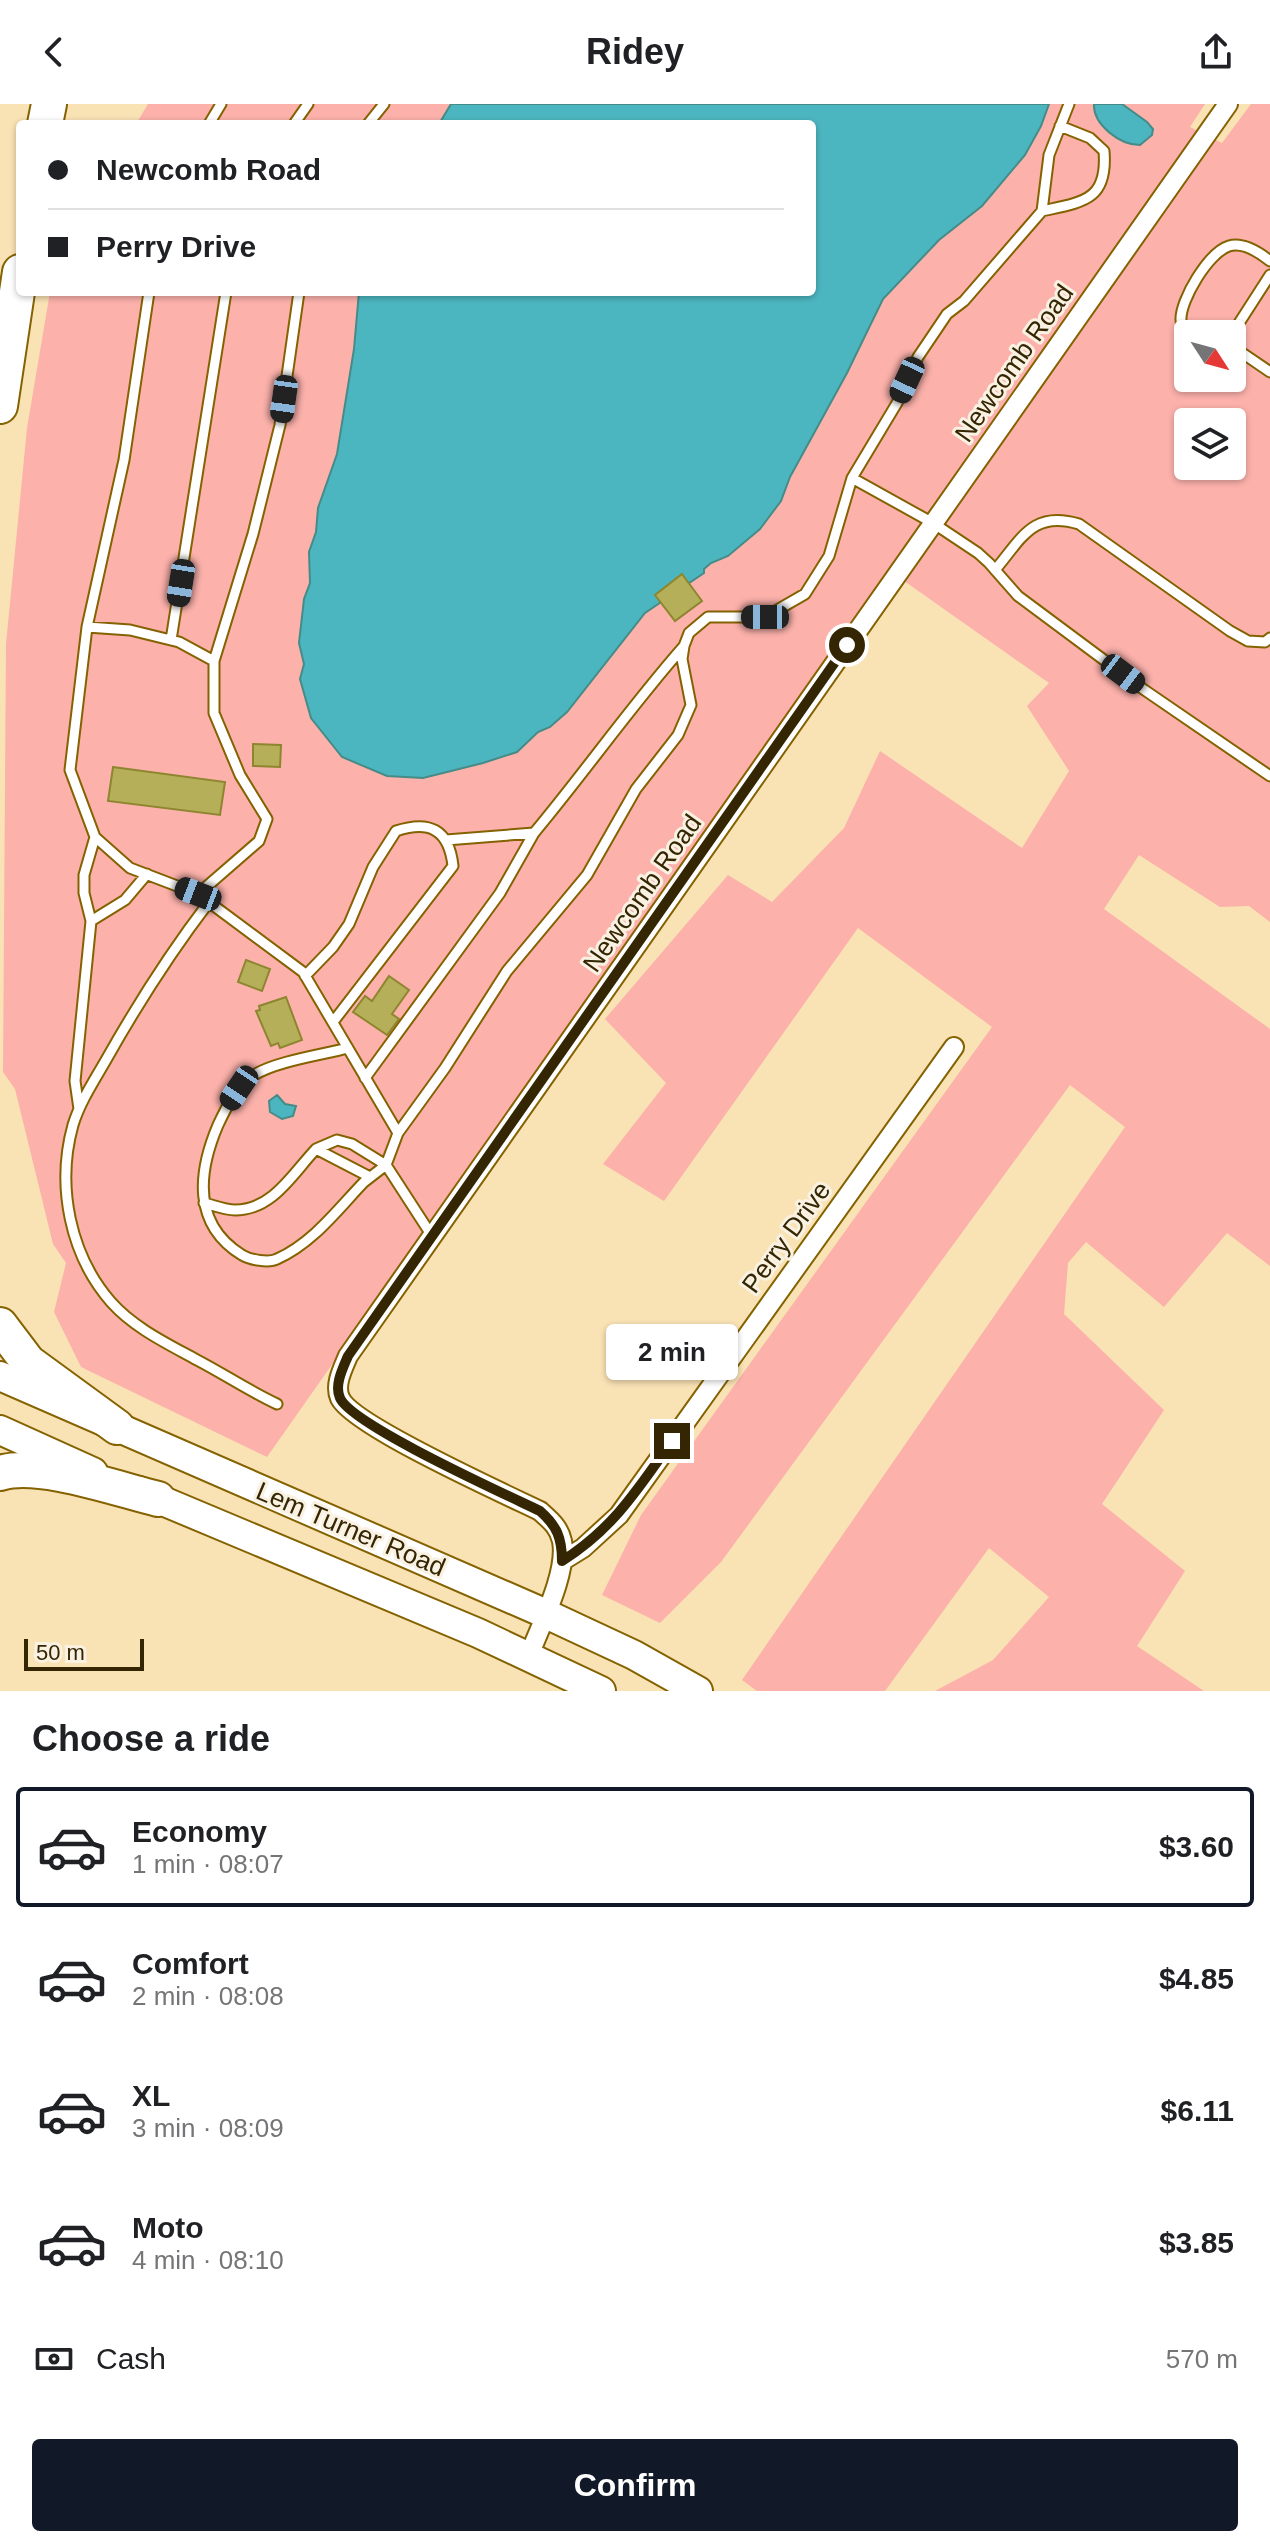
<!DOCTYPE html>
<html lang="en">
<head>
<meta charset="utf-8">
<style>
	body { margin:0; font-family:Helvetica,sans-serif; background:#f6f6f6; color:#202124; height:100vh; display:flex; flex-direction:column; font-size:30px; white-space:nowrap }
	* { box-sizing:border-box; margin:0 }
	p { font-size:26px; color:#757577 }
	.icon { flex:none; width:44px; height:44px; fill:none; stroke:currentColor; stroke-width:2; stroke-linecap:round; stroke-linejoin:round }
	.map { position:relative; height:1587px; overflow:hidden }
	.sheet { display:flex; flex-direction:column; background:#fff; flex:1 }
	.sheet>* { flex:none }
	.banner { position:absolute; left:16px; top:16px; width:800px; height:176px; border-radius:8px; box-shadow:0 2px 6px #0004; display:grid; align-content:center; height:176px; padding:0 32px; background:#fff }
	.needle { width:52px; rotate:126deg }
	.tools { position:absolute; left:1174px; top:216px; display:grid; gap:16px }
	.tools a { display:grid; place-items:center; width:72px; height:72px; border-radius:8px; background:#fff; box-shadow:0 2px 6px #0004; font-size:40px }
	.scale { position:absolute; left:24px; bottom:20px; width:120px; box-sizing:border-box; padding-left:8px; border:4px solid #352603; border-top:0; font-size:22px; line-height:28px; white-space:nowrap; color:#352603; -webkit-text-stroke:6px #f9f1e2; paint-order:stroke }
	.end { position:absolute; width:36px; height:36px; margin:-18px; border:10px solid #352603; background:#fff; box-shadow:0 0 0 4px #fff }
	.from { border-radius:50% }
	.bubble { position:absolute; height:56px; border-radius:8px; background:#fff; box-shadow:0 2px 6px #0004; font-size:26px; font-weight:700; line-height:56px; text-align:center }
	.car { position:absolute; width:24px; height:48px; margin:-24px -12px; border-radius:10px; box-shadow:0 0 6px 2px #0007; background:linear-gradient(#222 24%,#8ab4d8 0 40%,#222 0 76%,#8ab4d8 0 86%,#222 0) }
	.banner b { display:flex; align-items:center; gap:28px; height:76px; font-size:30px }
	.banner b+b { border-top:2px solid #e0e0e0 }
	.banner i { width:20px; height:20px; background:#202124 }
	ul { padding:0; list-style:none }
	li { display:flex; align-items:center; gap:24px; height:120px; margin:0 16px 12px; padding:0 16px; border:4px solid transparent; border-radius:8px }
	li div { flex:1 }
	li b { display:block; font-size:30px }
	li em { font-style:normal; font-weight:700 }
	li.active { border-color:#111827 }
	li>.icon { width:72px; height:72px; stroke-width:1.5 }
	h2 { padding:0 32px; font-size:36px; line-height:96px }
	.pay { display:flex; align-items:center; gap:20px; height:88px; padding:0 32px; font-size:30px }
	.pay p { margin-inline-start:auto }
	.cta { display:flex; gap:16px; margin-top:auto; padding:16px 32px }
	.cta a { flex:1; height:92px; border-radius:8px; background:#111827; color:#fff; font-size:32px; font-weight:700; line-height:92px; text-align:center }
	header { display:flex; justify-content:space-between; align-items:center; height:104px; padding:0 32px; background:#fff; font-size:36px; font-weight:700 }
	.map>svg:first-child { display:block }
	.green { fill:#fcb1ab; fill-rule:evenodd }
	.water { fill:#4cb6c0; stroke:#458b87; stroke-width:2 }
	.building { fill:#b6af5a; stroke:#8d862f; stroke-width:2 }
	.lines { fill:none; stroke-linecap:round; stroke-linejoin:round }
	.lane-casing { stroke:#856200; stroke-width:13 }
	.street-casing { stroke:#856200; stroke-width:22 }
	.primary-casing { stroke:#856200; stroke-width:32 }
	.highway-casing { stroke:#856200; stroke-width:38 }
	.lane { stroke:#fff; stroke-width:9 }
	.street { stroke:#fff; stroke-width:18 }
	.primary { stroke:#fff; stroke-width:28 }
	.highway { stroke:#fff; stroke-width:34 }
	.route { stroke:#352603; stroke-width:10 }
	.labels { text-anchor:middle; dominant-baseline:central; stroke-width:6; stroke-linejoin:round; paint-order:stroke }
	.street-label { font-size:26px; fill:#352603; stroke:#f9f1e2 }
</style>
</head>
<body>
<header><svg class="icon" aria-label="back" viewBox="0 0 24 24"><path d="M15 5l-7 7 7 7"/></svg>Ridey<svg class="icon" aria-label="share" viewBox="0 0 24 24"><path d="M12 15V3M7 8l5-5 5 5M5 13v7h14v-7"/></svg></header>
<div class="map">
<svg width="1270" height="1587" viewBox="0 0 1270 1587">
	<rect width="100%" height="100%" fill="#f9e2b4"/>
	<!-- green -->
	<path class="green" d="M 148,0 L 1205,0 L 1190,23 L 1222,39 L 1251,0 L 1270,0 L 1270,818 L 1249,802 L 1220,803 L 1139,751 L 1104,805 L 1270,925 L 1270,1162 L 1227,1129 L 1164,1203 L 1086,1138 L 1068,1159 L 1064,1210 L 1164,1306 L 1102,1400 L 1185,1467 L 1137,1542 L 1204,1587 L 935,1587 L 993,1556 L 1049,1493 L 989,1444 L 885,1587 L 757,1587 L 742,1576 L 1125,1023 L 1070,981 L 721,1458 L 660,1519 L 602,1491 L 641,1411 L 992,923 L 858,824 L 664,1097 L 603,1060 L 666,979 L 605,915 L 728,771 L 772,798 L 844,724 L 880,647 L 1022,744 L 1069,667 L 1027,602 L 1049,579 L 890,467 L 267,1353 L 81,1263 L 54,1208 L 66,1159 L 53,1140 L 15,985 L 3,968 L 6,540 L 27,324 L 50,188 L 812,188 L 812,20 L 136,20 ZM 1188,230 L 1232,230 L 1232,274 L 1188,274 ZM 1188,318 L 1232,318 L 1232,362 L 1188,362 Z"/>
	<!-- water -->
	<path class="water" d="M 451,0 L 1049,0 L 1041,22 L 1025,51 L 982,102 L 939,136 L 883,195 L 847,269 L 790,373 L 781,397 L 760,425 L 728,452 L 711,459 L 704,465 L 704,469 L 645,509 L 567,608 L 550,623 L 538,628 L 517,648 L 483,659 L 423,674 L 387,672 L 342,653 L 311,614 L 300,575 L 304,560 L 299,539 L 304,495 L 310,479 L 309,448 L 316,428 L 318,404 L 337,350 L 354,245 L 359,188 L 812,188 L 812,20 L 439,20 Z
		M 1094,0 L 1122,0 L 1147,18 L 1153,25 L 1152,31 L 1140,41 C 1120,41 1093,21 1094,0 Z
		M 277,991 L 285,1000 L 296,1002 L 293,1012 L 282,1015 L 270,1008 L 269,997 Z"/>
	<!-- building -->
	<path class="building" d="M 682,470 L 702,497 L 675,517 L 655,491 Z
		M 253,640 L 281,641 L 280,663 L 253,662 Z
		M 113,663 L 225,678 L 220,711 L 108,697 Z
		M 246,856 L 270,865 L 262,887 L 238,878 Z
		M 389,872 L 409,886 L 392,910 L 399,915 L 387,931 L 353,908 L 365,892 L 372,897 Z
		M 286,893 L 302,936 L 280,944 L 278,939 L 271,942 L 256,907 L 260,906 L 259,902 Z"/>
	<g class="lines">
		<!-- lane casing -->
		<g class="lane-casing">
			<path id="lane" d="M 209,20 L 221,0
				M 294,20 L 308,0
				M 368,20 L 384,0
				M 1042,107 C 1084,98 1108,96 1104,47 L 1090,34 L 1060,22
				M 149,188 L 124,356 L 87,523 L 70,666 L 95,733 L 130,764 L 198,790 L 303,868 L 398,1029 L 386,1061 L 432,1132
				M 1232,230 L 1270,171
				M 1188,234 C 1185,229 1181,222 1181,216 C 1180,196 1209,148 1229,142 C 1243,138 1260,149 1270,157
				M 1232,242 L 1270,268
				M 852,374 L 933,419 L 978,449 L 989,459 L 1018,492 L 1143,585 L 1270,672
				M 995,466 C 1022,434 1033,406 1079,420 L 1230,527 L 1248,537 L 1265,538 L 1270,534
				M 87,523 L 130,526 L 179,538 L 214,557
				M 171,536 L 226,188
				M 446,736 L 534,729 C 585,668 631,602 684,542
				M 198,790 L 259,737 L 267,715 L 240,671 L 214,609 L 214,557 L 253,430 L 280,321 L 299,188
				M 209,798 C 170,849 137,901 106,956 C 94,977 80,998 73,1021 C 56,1082 70,1151 111,1198 C 134,1224 168,1240 197,1256 C 224,1270 249,1287 277,1300
				M 91,817 L 125,796 L 147,770
				M 305,872 L 333,843 L 349,820 L 373,763 L 396,727 C 429,716 449,725 453,762 L 333,918
				M 348,944 C 321,951 277,957 254,971 C 236,983 227,1002 218,1021 C 198,1068 192,1120 242,1151 C 250,1156 269,1159 277,1155 C 313,1139 338,1105 364,1078 L 386,1061 L 352,1040 L 337,1036 L 316,1045 L 370,1073
				M 365,974 L 500,789 L 534,729
				M 79,1005 L 75,977 L 91,817 L 84,789 L 84,771 L 95,733
				M 398,1029 L 445,964 L 507,867 L 587,771 L 636,685 L 678,631 L 691,601 L 682,555 L 684,542 L 689,529 L 708,513 L 765,513 L 805,490 L 829,452 L 852,374 L 897,299 L 918,253 L 947,210 L 964,197 L 1042,107 L 1049,51 L 1069,0
				M 204,1099 C 213,1101 225,1106 235,1106 C 273,1106 293,1069 316,1045"/>
		</g>
		<!-- street casing -->
		<g class="street-casing">
			<path id="street" d="M 562,1457 L 583,1444 L 619,1411 L 954,943
				M 529,1552 C 540,1522 568,1469 562,1437 C 559,1423 550,1416 540,1407 C 505,1390 352,1321 340,1294 C 334,1281 343,1264 348,1252 L 1228,0"/>
		</g>
		<!-- primary casing -->
		<g class="primary-casing">
			<path id="primary" d="M 0,1272 L 544,1509 L 634,1551 L 698,1587
				M 0,1326 L 93,1368
				M 139,1387 L 478,1529 L 601,1587"/>
		</g>
		<!-- highway casing -->
		<g class="highway-casing">
			<path id="highway" d="M 45,20 L 49,0
				M 0,302 L 20,168
				M 0,1221 L 28,1258 L 117,1323
				M 0,1369 C 39,1357 117,1385 158,1395"/>
		</g>
		<!-- lane -->
		<use href="#lane" class="lane"/>
		<!-- street -->
		<use href="#street" class="street"/>
		<!-- primary -->
		<use href="#primary" class="primary"/>
		<!-- highway -->
		<use href="#highway" class="highway"/>
	</g>
	<g class="lines">
		<!-- route -->
		<path class="route" d="M 672,1337 C 638,1385 613,1425 562,1457 C 562,1434 557,1422 540,1407 C 505,1390 352,1321 340,1294 C 334,1281 343,1264 348,1252 L 847,541"/>
	</g>
	<g class="labels">
		<!-- street labels -->
		<g class="street-label">
			<text transform="translate(1014 259) rotate(-55)">Newcomb Road</text>
			<text transform="translate(642 789) rotate(-55)">Newcomb Road</text>
			<text transform="translate(786 1133) rotate(-54)">Perry Drive</text>
			<text transform="translate(351 1425) rotate(23)">Lem Turner Road</text>
		</g>
	</g>
</svg>
<div class="tools">
<a><svg class="needle" viewBox="-14 -14 28 28"><path d="M0-13l5 13h-10z" fill="#e53935"/><path d="M0 13l5-13h-10z" fill="#757577"/></svg></a>
<a><svg class="icon" aria-label="layers" viewBox="0 0 24 24"><path d="M12 4l9 5-9 5-9-5zM3 14l9 5 9-5"/></svg></a>
</div>
<div class="scale">50 m</div>
<i class="end from" style="left:847px;top:541px"></i>
<i class="end" style="left:672px;top:1337px"></i>
<div class="bubble" style="left:606px;top:1220px;width:132px">2 min</div>
<i class="car" style="left:907px;top:276px;rotate:205deg"></i>
<i class="car" style="left:284px;top:295px;rotate:188deg"></i>
<i class="car" style="left:181px;top:479px;rotate:189deg"></i>
<i class="car" style="left:765px;top:513px;rotate:270deg"></i>
<i class="car" style="left:1123px;top:570px;rotate:127deg"></i>
<i class="car" style="left:198px;top:790px;rotate:291deg"></i>
<i class="car" style="left:239px;top:984px;rotate:214deg"></i>
<div class="banner">
<b><i class="from"></i>Newcomb Road</b>
<b><i></i>Perry Drive</b>
</div>
</div>
<section class="sheet">
<h2>Choose a ride</h2>
<ul>
<li class="active"><svg class="icon" aria-label="car" viewBox="0 0 24 24"><path d="M5 17H2v-5l4-1 3-4h7l3 4 3 1v5h-3M9 17h6M6 11h13"/><circle cx="7" cy="17" r="2"/><circle cx="17" cy="17" r="2"/></svg><div><b>Economy</b><p>1 min · 08:07</p></div><em>$3.60</em></li>
<li><svg class="icon" aria-label="car" viewBox="0 0 24 24"><path d="M5 17H2v-5l4-1 3-4h7l3 4 3 1v5h-3M9 17h6M6 11h13"/><circle cx="7" cy="17" r="2"/><circle cx="17" cy="17" r="2"/></svg><div><b>Comfort</b><p>2 min · 08:08</p></div><em>$4.85</em></li>
<li><svg class="icon" aria-label="car" viewBox="0 0 24 24"><path d="M5 17H2v-5l4-1 3-4h7l3 4 3 1v5h-3M9 17h6M6 11h13"/><circle cx="7" cy="17" r="2"/><circle cx="17" cy="17" r="2"/></svg><div><b>XL</b><p>3 min · 08:09</p></div><em>$6.11</em></li>
<li><svg class="icon" aria-label="car" viewBox="0 0 24 24"><path d="M5 17H2v-5l4-1 3-4h7l3 4 3 1v5h-3M9 17h6M6 11h13"/><circle cx="7" cy="17" r="2"/><circle cx="17" cy="17" r="2"/></svg><div><b>Moto</b><p>4 min · 08:10</p></div><em>$3.85</em></li>
</ul>
<div class="pay"><svg class="icon" aria-label="cash" viewBox="0 0 24 24"><path d="M3 7h18v10H3z"/><circle cx="12" cy="12" r="2"/></svg>Cash<p>570 m</p></div>
<div class="cta"><a>Confirm</a></div>
</section>
</body>
</html>
